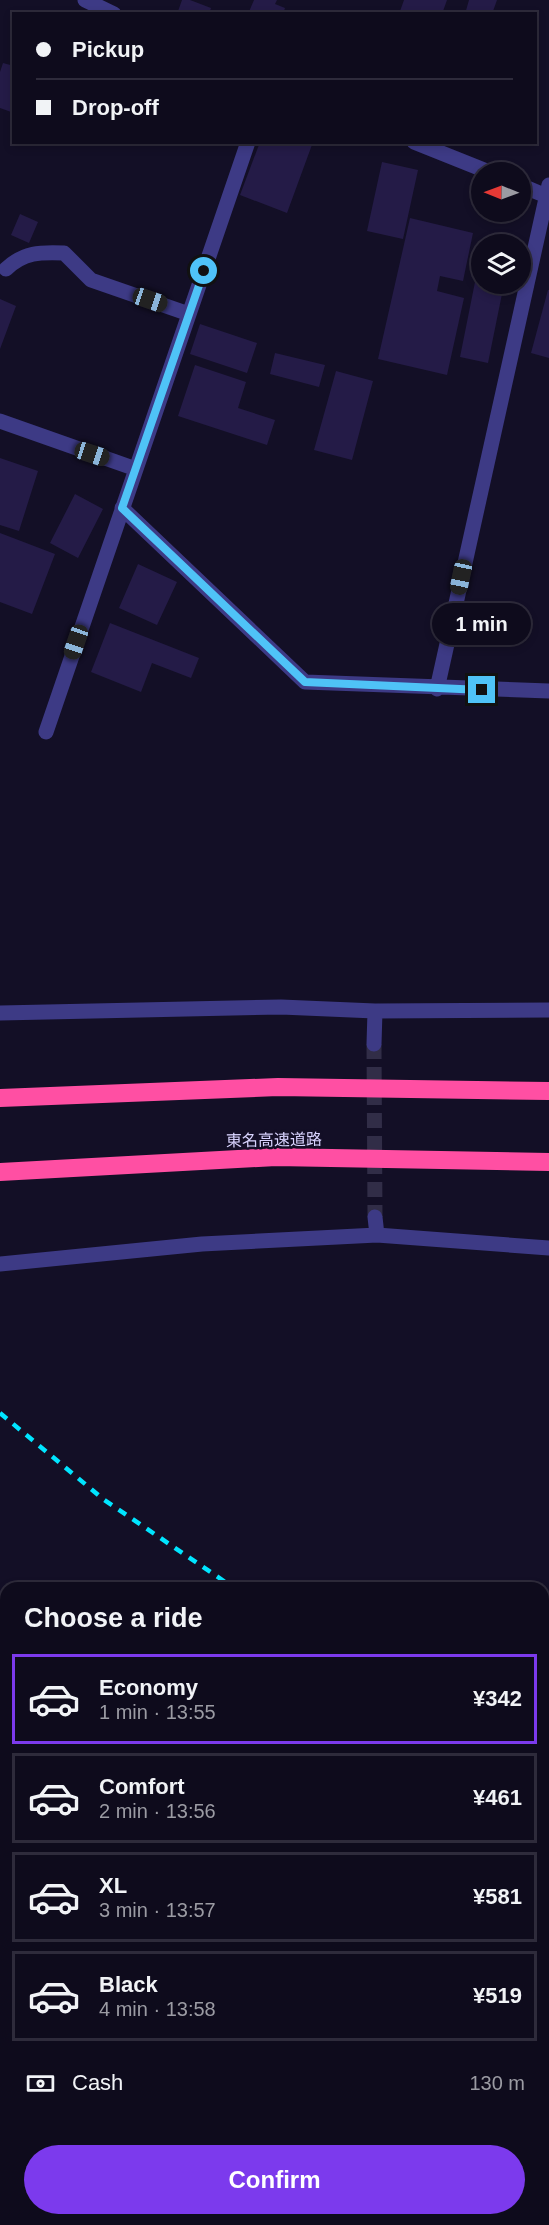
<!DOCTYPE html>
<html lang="en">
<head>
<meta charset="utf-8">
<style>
	body { margin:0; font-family:Arial,"Noto Sans JP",sans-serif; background:#1c1929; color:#f1f3f6; height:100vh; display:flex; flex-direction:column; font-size:22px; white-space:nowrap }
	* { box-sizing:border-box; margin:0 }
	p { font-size:20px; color:#9b9ba3 }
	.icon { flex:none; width:33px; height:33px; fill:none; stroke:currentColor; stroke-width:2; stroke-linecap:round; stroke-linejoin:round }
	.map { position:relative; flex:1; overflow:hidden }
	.side { position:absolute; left:0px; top:1582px; width:549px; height:644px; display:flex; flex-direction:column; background:#0e0b1c; border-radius:18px 18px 0 0; box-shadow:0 3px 9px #0003,0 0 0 2px #2e2b3b }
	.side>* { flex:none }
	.top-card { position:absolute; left:12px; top:12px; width:525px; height:132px; border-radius:0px; box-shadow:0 3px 9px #0003,0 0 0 2px #2e2b3b; display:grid; align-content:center; height:132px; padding:0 24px; background:#0e0b1c }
	.needle { width:39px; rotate:271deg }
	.controls { position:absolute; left:471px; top:162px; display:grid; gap:12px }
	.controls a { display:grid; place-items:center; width:60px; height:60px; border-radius:50%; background:#0e0b1c; box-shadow:0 3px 9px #0003,0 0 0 2px #2e2b3b; font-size:30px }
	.end { position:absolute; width:27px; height:27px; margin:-14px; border:8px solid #4fc3f7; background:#111; box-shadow:0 0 0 3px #111 }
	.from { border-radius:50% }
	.bubble { position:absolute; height:42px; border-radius:21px; background:#0e0b1c; box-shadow:0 3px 9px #0003,0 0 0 2px #2e2b3b; font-size:20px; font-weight:800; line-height:42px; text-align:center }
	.car { position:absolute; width:18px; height:36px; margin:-18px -9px; border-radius:8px; box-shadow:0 0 4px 2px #0007; background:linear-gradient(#222 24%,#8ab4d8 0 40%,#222 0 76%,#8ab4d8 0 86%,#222 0) }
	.top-card b { display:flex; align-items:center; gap:21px; height:57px; font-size:22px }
	.top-card b+b { border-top:2px solid #2e2b3b }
	.top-card i { width:15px; height:15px; background:#f1f3f6 }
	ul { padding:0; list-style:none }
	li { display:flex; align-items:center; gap:18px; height:90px; margin:0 12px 9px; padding:0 12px; border:3px solid #2e2b3b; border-radius:0px }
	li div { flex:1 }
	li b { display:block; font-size:22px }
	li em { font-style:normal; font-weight:800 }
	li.current { border-color:#7c3aed }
	li>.icon { width:54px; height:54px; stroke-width:1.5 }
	h2 { padding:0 24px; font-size:27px; line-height:72px }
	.pay { display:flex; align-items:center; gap:15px; height:66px; padding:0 24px; font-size:22px }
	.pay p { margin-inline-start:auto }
	.cta { display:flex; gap:12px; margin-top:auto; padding:12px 24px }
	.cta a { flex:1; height:69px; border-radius:36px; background:#7c3aed; color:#fff; font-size:24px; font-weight:800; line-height:69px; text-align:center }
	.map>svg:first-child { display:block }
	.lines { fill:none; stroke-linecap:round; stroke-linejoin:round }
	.river { stroke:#0c2248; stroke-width:62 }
	.building { fill:#241b47 }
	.street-tunnel { stroke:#312d47; stroke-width:15; stroke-dasharray:15 8; stroke-linecap:butt }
	.path { stroke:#2fb8b0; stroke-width:4; stroke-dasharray:3 4.5; stroke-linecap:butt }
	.street { stroke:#3d3a85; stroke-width:15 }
	.highway { stroke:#ff4fa3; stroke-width:18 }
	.rail { stroke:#00e5ff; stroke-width:4.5; stroke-dasharray:9 8; stroke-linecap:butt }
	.route { stroke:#4fc3f7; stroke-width:8 }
	.labels { text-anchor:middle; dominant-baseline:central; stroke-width:5; stroke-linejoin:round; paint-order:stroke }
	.street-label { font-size:16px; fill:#d9d4ff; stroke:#130f26 }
</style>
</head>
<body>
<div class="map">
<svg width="549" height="2225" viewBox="0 0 549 2225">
	<rect width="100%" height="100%" fill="#130f26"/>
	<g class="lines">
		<!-- river -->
		<path class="river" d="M 0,1760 L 6,1763
			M 543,1990 L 549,1993"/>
	</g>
	<!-- building -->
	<path class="building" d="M 182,0 L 190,0 L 211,8 L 209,14 L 177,14 Z
		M 254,0 L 277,0 L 275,4 L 285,8 L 283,14 L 248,14 Z
		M 404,0 L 447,0 L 442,14 L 399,14 Z
		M 469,0 L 497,0 L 492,14 L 465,14 Z
		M 3,63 L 14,66 L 14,113 L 0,108 L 0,72 Z
		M 260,142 L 313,142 L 287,213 L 240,195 Z
		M 382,162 L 418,170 L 403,239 L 367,231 Z
		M 20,214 L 38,222 L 29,243 L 11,235 Z
		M 410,218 L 473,233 L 463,281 L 440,276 L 437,291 L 464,298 L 447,375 L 378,359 Z
		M 476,277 L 482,278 L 482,284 L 504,284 L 488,363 L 460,357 Z
		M 548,290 L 549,290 L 549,358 L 531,353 Z
		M 0,299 L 16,306 L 0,349 Z
		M 200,324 L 257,343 L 247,373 L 190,354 Z
		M 275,353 L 325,365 L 319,387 L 270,374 Z
		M 195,365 L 246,382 L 238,408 L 275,420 L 267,445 L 178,416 Z
		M 336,371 L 373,381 L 352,460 L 314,450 Z
		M 0,458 L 38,471 L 19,531 L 0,525 Z
		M 75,494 L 103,509 L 78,558 L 50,543 Z
		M 0,533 L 55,554 L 32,614 L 0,602 Z
		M 138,564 L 177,582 L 157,625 L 119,608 Z
		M 110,623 L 199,658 L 191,678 L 152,663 L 141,692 L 91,672 Z"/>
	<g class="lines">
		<!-- street-tunnel -->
		<path class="street-tunnel" d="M 374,1044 L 375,1217"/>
		<!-- path -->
		<path class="path" d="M 0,1727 L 6,1729
			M 0,1867 L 6,1870
			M 543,1946 L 549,1948
			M 543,2099 L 549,2102
			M 344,2225 L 347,2220"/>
		<!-- street -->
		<path class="street" d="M 85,0 L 114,14
			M 414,142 L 489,172
			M 520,185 L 549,197
			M 6,269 C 24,252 40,252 64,253 L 91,280 L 189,314
			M 0,421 L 136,469
			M 122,508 L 305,682 L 549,691
			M 437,689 L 549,185
			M 46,732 L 248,142
			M 0,1013 L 281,1007 L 375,1011 L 549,1010
			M 374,1044 L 375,1011
			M 375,1217 L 377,1235
			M 0,1264 L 202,1244 L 377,1235 L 549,1248"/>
		<!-- highway -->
		<path class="highway" d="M 0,1098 L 278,1087 L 549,1091
			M 0,1172 L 276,1157 L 549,1162"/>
		<!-- rail -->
		<path class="rail" d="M 0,1413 L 103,1499 L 234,1588
			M 543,1763 L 549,1766"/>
	</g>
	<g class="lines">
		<!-- route -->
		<path class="route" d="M 204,271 L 122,508 L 305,682 L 482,690"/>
	</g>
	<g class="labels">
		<!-- street labels -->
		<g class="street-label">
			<text transform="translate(274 1140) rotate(-1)">東名高速道路</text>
		</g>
	</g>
</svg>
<div class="controls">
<a><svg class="needle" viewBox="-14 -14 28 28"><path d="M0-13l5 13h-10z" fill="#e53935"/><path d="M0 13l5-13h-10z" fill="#9b9ba3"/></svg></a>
<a><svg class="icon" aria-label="layers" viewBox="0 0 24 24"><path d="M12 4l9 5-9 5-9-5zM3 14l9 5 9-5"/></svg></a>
</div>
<i class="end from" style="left:204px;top:271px"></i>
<i class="end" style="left:482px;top:690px"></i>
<div class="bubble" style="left:432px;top:603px;width:99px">1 min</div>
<i class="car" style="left:150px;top:300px;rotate:109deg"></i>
<i class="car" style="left:92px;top:454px;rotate:108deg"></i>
<i class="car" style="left:461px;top:577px;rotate:192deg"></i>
<i class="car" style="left:76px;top:642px;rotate:199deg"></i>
<div class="top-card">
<b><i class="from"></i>Pickup</b>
<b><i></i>Drop-off</b>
</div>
<section class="side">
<h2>Choose a ride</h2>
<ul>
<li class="current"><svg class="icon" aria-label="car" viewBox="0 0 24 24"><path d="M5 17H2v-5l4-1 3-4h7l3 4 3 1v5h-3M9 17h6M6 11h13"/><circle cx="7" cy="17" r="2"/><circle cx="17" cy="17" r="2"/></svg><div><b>Economy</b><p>1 min · 13:55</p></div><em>¥342</em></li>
<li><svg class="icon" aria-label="car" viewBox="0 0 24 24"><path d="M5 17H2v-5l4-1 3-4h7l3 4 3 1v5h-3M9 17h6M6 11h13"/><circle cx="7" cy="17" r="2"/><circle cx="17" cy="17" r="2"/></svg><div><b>Comfort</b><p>2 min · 13:56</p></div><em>¥461</em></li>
<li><svg class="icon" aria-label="car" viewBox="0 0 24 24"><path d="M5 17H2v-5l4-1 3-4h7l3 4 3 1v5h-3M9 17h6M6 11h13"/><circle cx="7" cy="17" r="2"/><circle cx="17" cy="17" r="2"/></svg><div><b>XL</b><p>3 min · 13:57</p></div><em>¥581</em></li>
<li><svg class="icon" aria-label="car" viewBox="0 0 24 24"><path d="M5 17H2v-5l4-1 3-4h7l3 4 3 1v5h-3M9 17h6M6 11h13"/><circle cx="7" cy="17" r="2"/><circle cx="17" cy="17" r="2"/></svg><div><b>Black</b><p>4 min · 13:58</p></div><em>¥519</em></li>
</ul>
<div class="pay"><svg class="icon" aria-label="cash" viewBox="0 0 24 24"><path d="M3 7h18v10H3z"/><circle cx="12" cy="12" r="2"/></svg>Cash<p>130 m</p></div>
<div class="cta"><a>Confirm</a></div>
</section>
</div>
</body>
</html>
